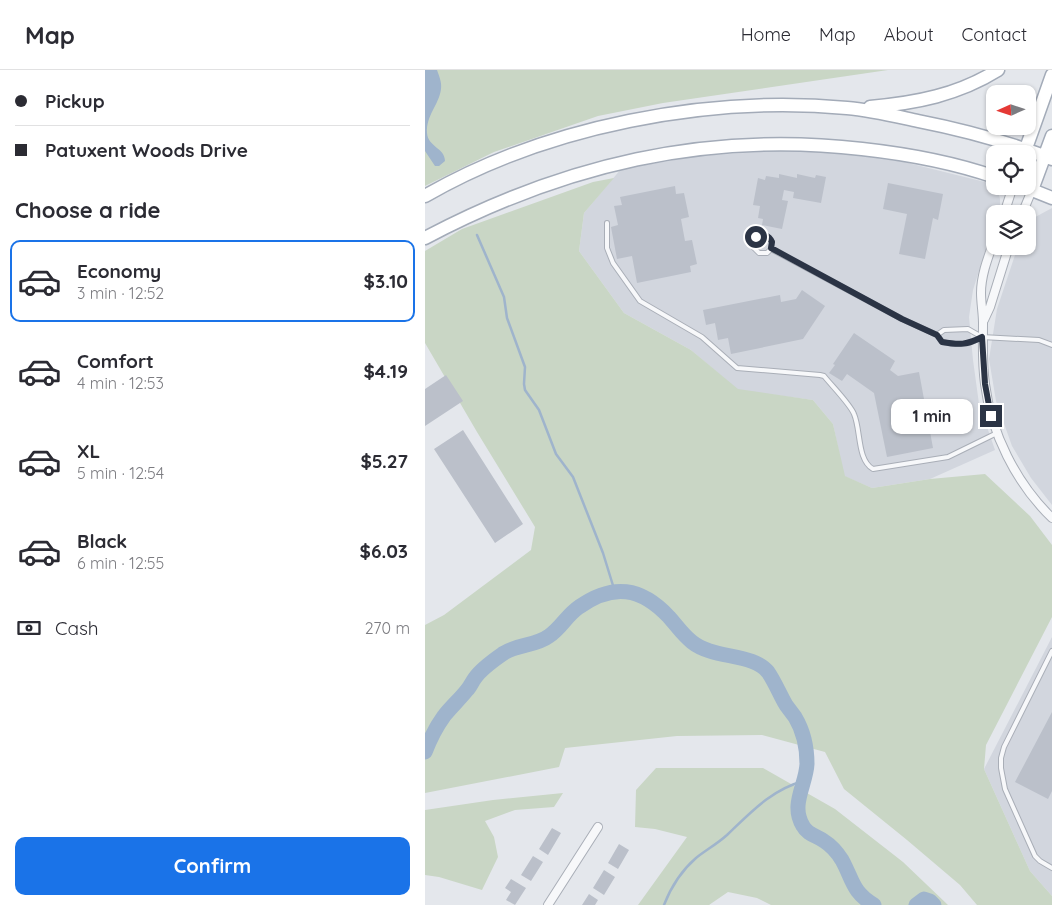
<!DOCTYPE html>
<html lang="en">
<head>
<meta charset="utf-8">
<style>
	body { margin:0; font-family:Quicksand,sans-serif; background:#f2f2f3; color:#2b2b33; height:100vh; display:flex; flex-direction:column; font-size:19px; white-space:nowrap }
	* { box-sizing:border-box; margin:0 }
	p { font-size:16px; color:#7c7c81 }
	.icon { flex:none; width:28px; height:28px; fill:none; stroke:currentColor; stroke-width:2; stroke-linecap:round; stroke-linejoin:round }
	.map { position:relative; flex:1; overflow:hidden }
	.panel { display:flex; flex-direction:column; background:#fff; width:425px }
	.panel>* { flex:none }
	.guide { display:grid; align-content:center; height:110px; padding:0 15px; background:#fff }
	.needle { width:32px; rotate:267deg }
	.buttons { position:absolute; left:561px; top:15px; display:grid; gap:10px }
	.buttons a { display:grid; place-items:center; width:50px; height:50px; border-radius:10px; background:#fff; box-shadow:0 1px 4px #0004; font-size:25px }
	.end { position:absolute; width:22px; height:22px; margin:-11px; border:6px solid #2b3445; background:#fff; box-shadow:0 0 0 2px #fff }
	.from { border-radius:50% }
	.bubble { position:absolute; height:35px; border-radius:10px; background:#fff; box-shadow:0 1px 4px #0004; font-size:16px; font-weight:700; line-height:35px; text-align:center }
	.guide b { display:flex; align-items:center; gap:18px; height:48px; font-size:19px }
	.guide b+b { border-top:1px solid #e1e1e2 }
	.guide i { width:12px; height:12px; background:#2b2b33 }
	ul { padding:0; list-style:none }
	li { display:flex; align-items:center; gap:15px; height:82px; margin:0 10px 8px; padding:0 5px; border:2px solid transparent; border-radius:10px }
	li div { flex:1 }
	li b { display:block; font-size:19px }
	li em { font-style:normal; font-weight:700 }
	li.on { border-color:#1a73e8 }
	li>.icon { width:45px; height:45px; stroke-width:1.5 }
	h2 { padding:0 15px; font-size:22px; line-height:60px }
	.pay { display:flex; align-items:center; gap:12px; height:55px; padding:0 15px; font-size:19px }
	.pay p { margin-inline-start:auto }
	.primary-button { display:flex; gap:10px; margin-top:auto; padding:10px 15px }
	.primary-button a { flex:1; height:58px; border-radius:10px; background:#1a73e8; color:#fff; font-size:20px; font-weight:700; line-height:58px; text-align:center }
	header { display:flex; align-items:center; gap:30px; box-sizing:border-box; height:70px; padding:0 25px; background:#fff; border-bottom:1px solid #e1e1e2 }
	header strong { font-size:24px }
	nav { display:flex; gap:28px; margin-inline-start:auto; font-size:18px }
	main { display:flex; flex:1; min-height:0 }
	.map>svg:first-child { display:block }
	.built { fill:#d2d6de }
	.green { fill:#c9d6c5 }
	.water { fill:#9fb4cc }
	.lines { fill:none; stroke-linecap:round; stroke-linejoin:round }
	.stream { stroke:#9fb4cc; stroke-width:2.5 }
	.river { stroke:#9fb4cc; stroke-width:15 }
	.building { fill:#bbc0ca }
	.lane-casing { stroke:#a9aeb7; stroke-width:6 }
	.street-casing { stroke:#a9aeb7; stroke-width:10 }
	.primary-casing { stroke:#a3abb8; stroke-width:15 }
	.lane { stroke:#f7f8fa; stroke-width:4 }
	.street { stroke:#f7f8fa; stroke-width:8 }
	.primary { stroke:#fff; stroke-width:12 }
	.route { stroke:#2b3445; stroke-width:6 }
</style>
</head>
<body>
<header>
<strong>Map</strong>
<nav><a>Home</a><a>Map</a><a>About</a><a>Contact</a></nav>
</header>
<main>
<section class="panel">
<div class="guide">
<b><i class="from"></i>Pickup</b>
<b><i></i>Patuxent Woods Drive</b>
</div>
<h2>Choose a ride</h2>
<ul>
<li class="on"><svg class="icon" aria-label="car" viewBox="0 0 24 24"><path d="M5 17H2v-5l4-1 3-4h7l3 4 3 1v5h-3M9 17h6M6 11h13"/><circle cx="7" cy="17" r="2"/><circle cx="17" cy="17" r="2"/></svg><div><b>Economy</b><p>3 min · 12:52</p></div><em>$3.10</em></li>
<li><svg class="icon" aria-label="car" viewBox="0 0 24 24"><path d="M5 17H2v-5l4-1 3-4h7l3 4 3 1v5h-3M9 17h6M6 11h13"/><circle cx="7" cy="17" r="2"/><circle cx="17" cy="17" r="2"/></svg><div><b>Comfort</b><p>4 min · 12:53</p></div><em>$4.19</em></li>
<li><svg class="icon" aria-label="car" viewBox="0 0 24 24"><path d="M5 17H2v-5l4-1 3-4h7l3 4 3 1v5h-3M9 17h6M6 11h13"/><circle cx="7" cy="17" r="2"/><circle cx="17" cy="17" r="2"/></svg><div><b>XL</b><p>5 min · 12:54</p></div><em>$5.27</em></li>
<li><svg class="icon" aria-label="car" viewBox="0 0 24 24"><path d="M5 17H2v-5l4-1 3-4h7l3 4 3 1v5h-3M9 17h6M6 11h13"/><circle cx="7" cy="17" r="2"/><circle cx="17" cy="17" r="2"/></svg><div><b>Black</b><p>6 min · 12:55</p></div><em>$6.03</em></li>
</ul>
<div class="pay"><svg class="icon" aria-label="cash" viewBox="0 0 24 24"><path d="M3 7h18v10H3z"/><circle cx="12" cy="12" r="2"/></svg>Cash<p>270 m</p></div>
<div class="primary-button"><a>Confirm</a></div>
</section>
<div class="map">
<svg width="627" height="835" viewBox="0 0 627 835">
	<rect width="100%" height="100%" fill="#e4e7ec"/>
	<!-- built -->
	<path class="built" d="M 351,81 L 392,82 L 439,86 L 479,92 L 564,113 L 573,121 L 575,129 L 575,135 L 572,144 L 570,144 L 570,150 L 548,220 L 544,247 L 548,290 L 554,334 L 570,380 L 505,409 L 447,418 L 419,406 L 408,354 L 388,330 L 313,320 L 266,280 L 199,243 L 154,181 L 159,143 L 196,99 L 274,86 Z
		M 627,138 L 627,435 L 606,408 L 587,376 L 571,331 L 564,289 L 572,239 L 593,176 L 602,176 L 603,151 Z
		M 627,567 L 627,826 L 605,801 L 559,699 Z"/>
	<!-- green -->
	<path class="green" d="M 0,0 L 463,0 L 238,33 L 173,46 L 69,82 L 0,116 Z
		M 189,108 L 159,143 L 154,181 L 199,243 L 266,280 L 313,319 L 388,330 L 408,354 L 420,406 L 447,418 L 505,409 L 560,404 L 605,446 L 627,475 L 627,547 L 561,675 L 559,699 L 605,801 L 627,826 L 627,835 L 552,835 L 535,815 L 482,770 L 419,719 L 400,682 L 337,665 L 252,666 L 140,678 L 134,697 L 0,723 L 0,555 L 19,545 L 106,480 L 110,457 L 52,362 L 0,273 L 0,181 L 37,159 L 168,112 Z
		M 231,698 L 338,698 L 410,739 L 478,792 L 523,835 L 346,835 L 332,828 L 303,822 L 284,835 L 213,835 L 262,767 L 230,759 L 210,757 L 211,720 Z
		M 138,723 L 129,737 L 90,740 L 60,751 L 69,767 L 73,787 L 57,820 L 14,807 L 0,805 L 0,740 L 68,730 Z"/>
	<!-- water -->
	<path class="water" d="M 0,0 L 12,0 C 14,6 17,12 16,19 C 14,35 1,45 2,63 C 3,77 20,78 20,91 L 14,96 L 10,96 L 0,81 Z"/>
	<g class="lines">
		<!-- stream -->
		<path class="stream" d="M 52,165 L 79,227 L 82,248 L 100,297 L 99,314 L 100,320 L 114,340 L 131,384 L 148,407 L 178,483 L 190,522
			M 239,835 C 246,817 256,801 271,788 C 281,780 292,774 302,765 C 325,743 347,719 379,711"/>
		<!-- river -->
		<path class="river" d="M 0,682 C 5,669 11,657 19,646 C 26,637 35,629 42,620 C 45,617 47,612 50,608 C 57,598 69,590 79,583 C 93,574 111,576 124,566 C 136,558 142,545 154,537 C 188,513 216,517 244,547 C 252,556 258,565 267,572 C 288,589 328,583 343,602 C 350,612 355,625 361,635 C 364,639 367,643 370,647 C 379,662 382,676 382,694 C 381,715 365,735 378,756 C 382,764 392,766 399,771 C 407,776 412,782 417,790 C 428,810 427,822 449,835
			M 491,835 L 499,829 L 505,831 L 509,835"/>
	</g>
	<!-- building -->
	<path class="building" d="M 354,104 L 372,108 L 372,104 L 390,108 L 391,105 L 401,107 L 396,133 L 368,128 L 369,122 L 359,120 L 357,130 L 363,131 L 357,159 L 337,155 L 338,149 L 333,148 L 335,136 L 328,135 L 333,108 L 340,110 L 341,106 L 354,108 Z
		M 463,113 L 518,124 L 513,150 L 508,148 L 500,189 L 474,184 L 482,144 L 458,139 Z
		M 250,116 L 251,124 L 259,123 L 264,147 L 256,149 L 260,171 L 267,170 L 272,194 L 265,196 L 266,202 L 212,213 L 207,186 L 192,189 L 186,157 L 193,155 L 189,136 L 197,135 L 195,127 Z
		M 377,220 L 400,236 L 378,269 L 306,284 L 303,268 L 293,270 L 290,253 L 281,255 L 278,240 L 355,225 L 356,232 L 371,229 Z
		M 429,263 L 470,291 L 465,300 L 473,306 L 494,302 L 508,378 L 462,387 L 449,323 L 422,304 L 417,311 L 404,303 L 410,295 L 408,294 Z
		M 21,305 L 38,331 L 0,356 L 0,319 Z
		M 38,360 L 98,454 L 70,473 L 9,379 Z
		M 627,642 L 627,721 L 623,729 L 590,712 Z
		M 127,758 L 136,763 L 123,785 L 114,779 Z
		M 194,774 L 204,780 L 193,799 L 183,793 Z
		M 108,786 L 118,792 L 106,811 L 96,805 Z
		M 179,800 L 190,807 L 179,825 L 168,818 Z
		M 86,809 L 101,818 L 90,835 L 81,830 L 86,822 L 80,818 Z
		M 164,824 L 173,830 L 170,835 L 157,835 Z"/>
	<g class="lines">
		<!-- lane casing -->
		<g class="lane-casing">
			<path id="lane" d="M 182,153 L 182,178 L 188,193 L 215,231 L 277,267 L 312,298 L 395,305 L 399,306 C 407,316 425,334 429,344 C 436,360 432,390 448,399 L 523,387 L 572,363
				M 346,179 L 347,172 L 342,166 L 334,165 L 329,170 L 328,177 L 334,183 L 342,183 L 346,179 L 477,249 L 512,265 L 517,272 C 534,275 542,276 557,267
				M 512,265 L 519,260 L 543,259 L 557,267 L 614,270 L 627,275
				M 627,581 L 579,677 L 576,688 L 576,698 L 580,719 L 610,786 L 615,791 L 627,798"/>
		</g>
		<!-- street casing -->
		<g class="street-casing">
			<path id="street" d="M 579,144 L 588,116
				M 597,144 L 607,120
				M 570,168 C 564,185 556,204 556,223 C 556,233 558,243 558,253 C 558,273 557,293 560,314 C 566,363 591,413 627,448
				M 559,250 L 565,237 L 584,176
				M 123,835 L 173,757"/>
		</g>
		<!-- primary casing -->
		<g class="primary-casing">
			<path id="primary" d="M 445,37 C 491,33 533,25 573,0
				M 599,84 L 627,5
				M 597,116 L 627,128
				M 607,120 L 627,66
				M 0,126 C 121,56 284,25 422,38 C 446,40 470,46 493,51 C 539,60 583,72 627,89
				M 0,168 C 138,95 281,61 437,79 C 482,84 527,92 570,107"/>
		</g>
		<!-- lane -->
		<use href="#lane" class="lane"/>
		<!-- street -->
		<use href="#street" class="street"/>
		<!-- primary -->
		<use href="#primary" class="primary"/>
	</g>
	<g class="lines">
		<!-- route -->
		<path class="route" d="M 331,167 C 338,163 344,165 347,172 L 346,178 L 477,249 L 512,265 L 517,272 C 534,275 542,275 557,267 L 560,314 L 566,346"/>
	</g>
</svg>
<div class="buttons">
<a><svg class="needle" viewBox="-14 -14 28 28"><path d="M0-13l5 13h-10z" fill="#e53935"/><path d="M0 13l5-13h-10z" fill="#7c7c81"/></svg></a>
<a><svg class="icon" aria-label="locate" viewBox="0 0 24 24"><circle cx="12" cy="12" r="6"/><path d="M12 2v4M12 18v4M2 12h4M18 12h4"/></svg></a>
<a><svg class="icon" aria-label="layers" viewBox="0 0 24 24"><path d="M12 4l9 5-9 5-9-5zM3 14l9 5 9-5"/></svg></a>
</div>
<i class="end from" style="left:331px;top:167px"></i>
<i class="end" style="left:566px;top:346px"></i>
<div class="bubble" style="left:466px;top:329px;width:82px">1 min</div>
</div>
</main>
</body>
</html>
